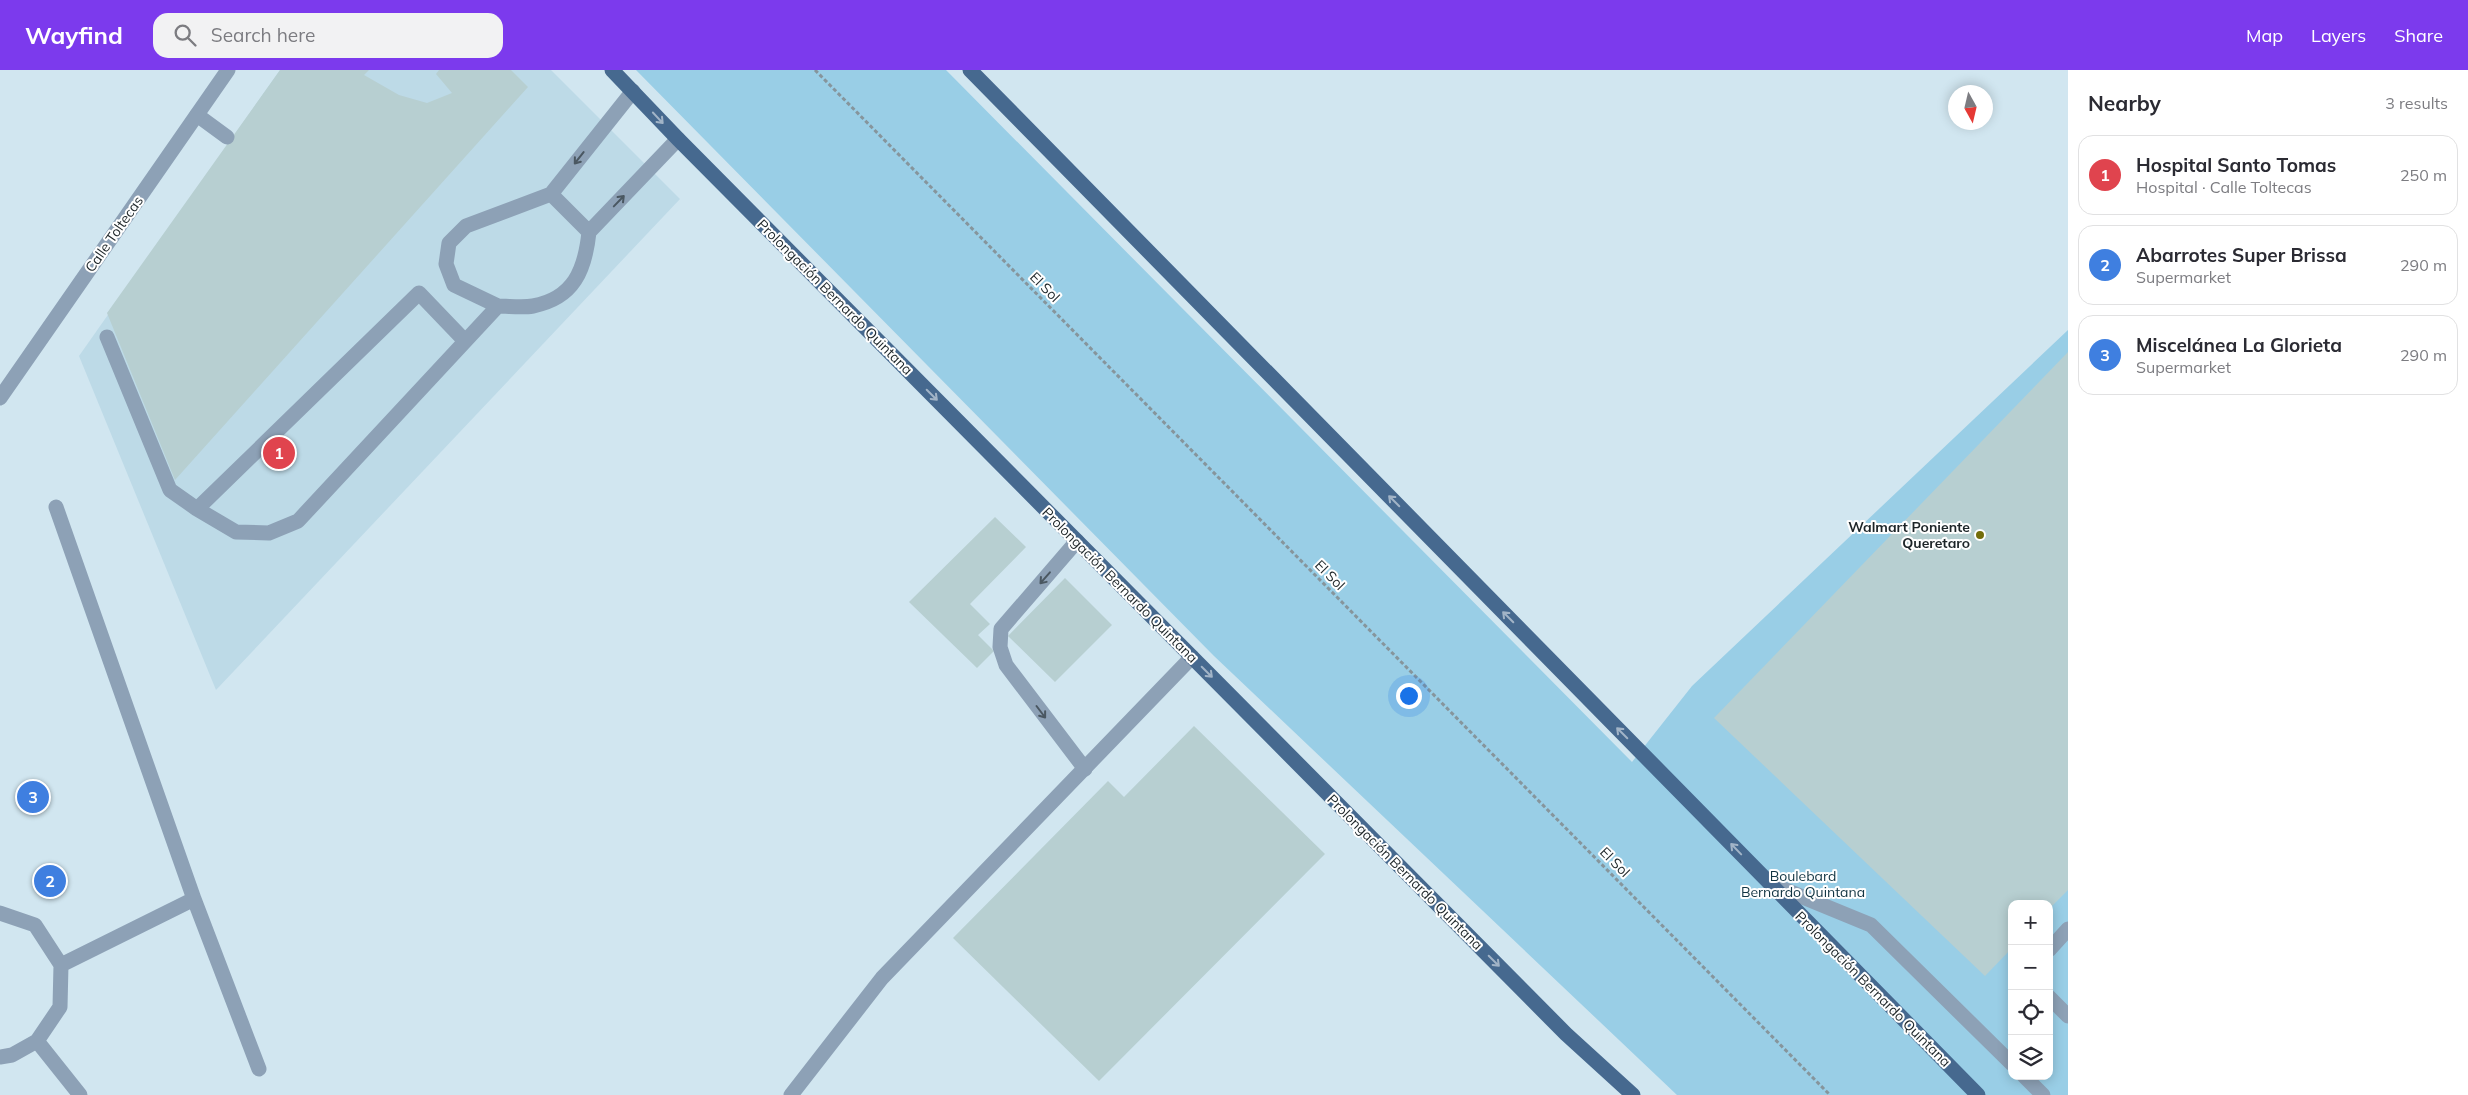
<!DOCTYPE html>
<html lang="en">
<head>
<meta charset="utf-8">
<style>
  :root { --surface:#fff; --page:#f2f2f3; --text:#2b2b33; --muted:#7c7c81; --line:#e1e1e2; --accent:#7c3aed }
  body { margin:0; font-family:Mulish,sans-serif; background:var(--page); color:var(--text) }
  .controls { position:absolute; right:15px; bottom:15px; display:grid; overflow:hidden; border-radius:10px; box-shadow:0 2px 12px #0003 }
  .controls button { width:45px; height:45px; display:grid; place-items:center; padding:0; border:0; border-bottom:1px solid var(--line); background:var(--surface); color:var(--text); font:25px sans-serif }
  .compass { position:absolute; left:1948px; top:15px; width:45px; height:45px; border-radius:50%; background:var(--surface); box-shadow:0 2px 12px #0003; rotate:172deg }
  .you { position:absolute; left:1408px; top:625px; width:18px; height:18px; margin:-12px; border:4px solid #fff; border-radius:50%; background:#1a73e8; box-shadow:0 0 0 8px #1a73e833 }
  .badge { display:grid; place-items:center; width:32px; height:32px; border-radius:50%; background:var(--accent); color:#fff; font-size:16px; font-weight:700 }
  .pin { position:absolute; translate:-50% -50%; border:2px solid #fff; box-shadow:0 1px 5px #0006 }
  .list { margin:0; padding:0; list-style:none }
  h2 { display:flex; justify-content:space-between; align-items:center; height:65px; margin:0; padding:0 20px; font-size:21px }
  h2 small { font-size:16px; font-weight:400; color:var(--muted) }
  .list li { display:grid; grid-template-columns:32px 1fr auto; gap:15px; align-items:center; box-sizing:border-box; height:80px; margin:0 10px 10px; padding:0 10px; border:1px solid var(--line); border-radius:15px }
  .list b { display:block; font-size:19px; white-space:nowrap }
  .list p { margin:0; font-size:16px; white-space:nowrap; color:var(--muted) }
  .list em { font-size:16px; font-style:normal; color:var(--muted) }
  .icon { flex:none; width:28px; height:28px; fill:none; stroke:currentColor; stroke-width:2; stroke-linecap:round; stroke-linejoin:round }
  .map { position:relative; flex:none; width:2068px; height:1025px; overflow:hidden }
  header { display:flex; align-items:center; gap:30px; box-sizing:border-box; height:70px; padding:0 25px; background:var(--accent); color:#fff }
  header strong { font-size:24px }
  nav { display:flex; gap:28px; margin-inline-start:auto; font-size:18px }
  .search { width:350px; height:45px; background:var(--page); display:flex; align-items:center; gap:12px; box-sizing:border-box; padding:0 18px; border-radius:15px; color:var(--muted); font-size:19px }
  main { display:flex }
  aside { flex:1; background:var(--surface) }
  .map>svg:first-child { display:block }
  .built { fill:#bddae7 }
  .green { fill:#99cee6; fill-rule:evenodd }
  .building { fill:#b7cfd1 }
  .lines { fill:none; stroke-linecap:round; stroke-linejoin:round }
  .path { stroke:#86959c; stroke-width:3; stroke-dasharray:4 2.5; stroke-linecap:butt }
  .lane { stroke:#8da1b6; stroke-width:15 }
  .street { stroke:#8da1b6; stroke-width:15 }
  .primary { stroke:#46698f; stroke-width:15 }
  .oneway { stroke:#a2b4c7 }
  .oneway2 { stroke:#4a5761 }
  .poi-dot { fill:#736d0a; stroke:#fff; stroke-width:2 }
  .labels { text-anchor:middle; stroke-width:4; stroke-linejoin:round; paint-order:stroke }
  .street-label { font-size:14px; fill:#1d2528; stroke:#fff }
  .poi-label { font-size:14px; font-weight:bold; fill:#1d2528; stroke:#fff; text-anchor:end }
  .park-label { font-size:14px; fill:#113442; stroke:#fff }
</style>
</head>
<body>
<header>
<strong>Wayfind</strong>
<div class="search"><svg class="icon" aria-label="search" viewBox="0 0 24 24"><circle cx="10" cy="10" r="6"/><path d="M15 15l6 6"/></svg>Search here</div>
<nav><a>Map</a><a>Layers</a><a>Share</a></nav>
</header>
<main>
<div class="map">
<svg width="2068" height="1025" viewBox="0 0 2068 1025">
  <rect width="100%" height="100%" fill="#d1e6f0"/>
  <path class="built" d="M280,0H551L680,129L216,620L79,286Z"/>
  <path class="green" d="M636,0H946L1632,692L1692,616L2068,260V1025H1677L1214,586ZM2012,834H2049V1006H2012Z"/>
  <path class="building" d="M280,0H369L364,5L399,25L427,33L452,23L436,4L439,0H511L528,17L175,410L107,243Z
    M2068,282V820L2049,839V834H2012V878L1985,906L1714,648Z
    M995,447L1026,477L970,534L990,554L978,565L994,581L977,598L909,532Z
    M1065,508L1112,555L1055,612L1008,566Z
    M1194,656L1325,784L1099,1011L953,868L1108,711L1124,727Z"/>
  <g class="lines">
    <path class="path" d="M815,0L1830,1025"/>
    <path class="lane" d="M197,45L227,67
      M551,124L589,162
      M498,236C509,236 522,238 533,236C574,228 585,200 589,162L678,69
      M107,267L170,420L197,439L419,223L465,271
      M197,439L236,462L269,463L298,451L498,236L454,215L446,194L449,173L466,156L551,124L633,21
      M1077,471L1001,559L1000,577L1006,595L1085,699
      M1771,814L1871,855L2012,994
      M2049,880L2068,859
      M2049,927L2068,946
      M2024,1006L2043,1025"/>
    <path class="street" d="M0,328L228,0
      M56,437L194,829L259,999
      M0,843L35,855L61,895L60,937L37,971L12,985L0,987
      M61,895L194,829
      M37,971L80,1025
      M791,1025L882,908L1192,587"/>
    <path class="primary" d="M612,0L678,69L1566,964L1633,1025
      M970,0L1978,1025"/>
  </g>
  <defs><path id="oneway-shaft" d="M-6 0H5M1.5-3L5.5 0L1.5 3" fill="none" stroke-width="1.6" stroke-linecap="round" stroke-linejoin="round" transform="scale(1.25)"/></defs>
  <g class="oneway">
    <use href="#oneway-shaft" transform="translate(658 48) rotate(47)"/>
    <use href="#oneway-shaft" transform="translate(932 325) rotate(45)"/>
    <use href="#oneway-shaft" transform="translate(1394 431) rotate(-135)"/>
    <use href="#oneway-shaft" transform="translate(1508 547) rotate(-135)"/>
    <use href="#oneway-shaft" transform="translate(1207 602) rotate(45)"/>
    <use href="#oneway-shaft" transform="translate(1622 663) rotate(-135)"/>
    <use href="#oneway-shaft" transform="translate(1736 779) rotate(-134)"/>
    <use href="#oneway-shaft" transform="translate(1494 891) rotate(45)"/>
  </g>
  <g class="oneway2">
    <use href="#oneway-shaft" transform="translate(579 88) rotate(128)"/>
    <use href="#oneway-shaft" transform="translate(619 131) rotate(-46)"/>
    <use href="#oneway-shaft" transform="translate(1045 508) rotate(131)"/>
    <use href="#oneway-shaft" transform="translate(1041 642) rotate(53)"/>
  </g>
  <circle class="poi-dot" cx="1980" cy="465" r="5"/>
  <g class="labels">
    <g class="street-label">
      <text transform="translate(114 164) rotate(-55)" y="5">Calle Toltecas</text>
      <text transform="translate(1045 217) rotate(45)" y="5">El Sol</text>
      <text transform="translate(835 227) rotate(45)" y="5">Prolongación Bernardo Quintana</text>
      <text transform="translate(1330 505) rotate(45)" y="5">El Sol</text>
      <text transform="translate(1120 515) rotate(45)" y="5">Prolongación Bernardo Quintana</text>
      <text transform="translate(1615 792) rotate(45)" y="5">El Sol</text>
      <text transform="translate(1405 802) rotate(45)" y="5">Prolongación Bernardo Quintana</text>
      <text transform="translate(1873 919) rotate(45)" y="5">Prolongación Bernardo Quintana</text>
    </g>
    <g class="poi-label">
      <text x="1970" y="462">Walmart Poniente<tspan x="1970" dy="16">Queretaro</tspan></text>
    </g>
    <g class="park-label">
      <text x="1803" y="811">Boulebard<tspan x="1803" dy="16">Bernardo Quintana</tspan></text>
    </g>
  </g>
</svg>
<div class="controls">
<button>+</button>
<button>−</button>
<button><svg class="icon" aria-label="locate" viewBox="0 0 24 24"><circle cx="12" cy="12" r="6"/><path d="M12 2v4M12 18v4M2 12h4M18 12h4"/></svg></button>
<button><svg class="icon" aria-label="layers" viewBox="0 0 24 24"><path d="M12 4l9 5-9 5-9-5zM3 14l9 5 9-5"/></svg></button>
</div>
<svg class="compass" viewBox="-18 -18 36 36"><path d="M0-13l5 13h-10z" fill="#e53935"/><path d="M0 13l5-13h-10z" fill="#7c7c81"/></svg>
<div class="you"></div>
<div class="pin badge" style="left:279px;top:383px;background:#e0444e">1</div>
<div class="pin badge" style="left:50px;top:811px;background:#3f7fe0">2</div>
<div class="pin badge" style="left:33px;top:727px;background:#3f7fe0">3</div>
</div>
<aside>
<h2>Nearby<small>3 results</small></h2>
<ul class="list">
<li><span class="badge" style="background:#e0444e">1</span><div><b>Hospital Santo Tomas</b><p>Hospital · Calle Toltecas</p></div><em>250 m</em></li>
<li><span class="badge" style="background:#3f7fe0">2</span><div><b>Abarrotes Super Brissa</b><p>Supermarket</p></div><em>290 m</em></li>
<li><span class="badge" style="background:#3f7fe0">3</span><div><b>Miscelánea La Glorieta</b><p>Supermarket</p></div><em>290 m</em></li>
</ul>
</aside>
</main>
</body>
</html>
